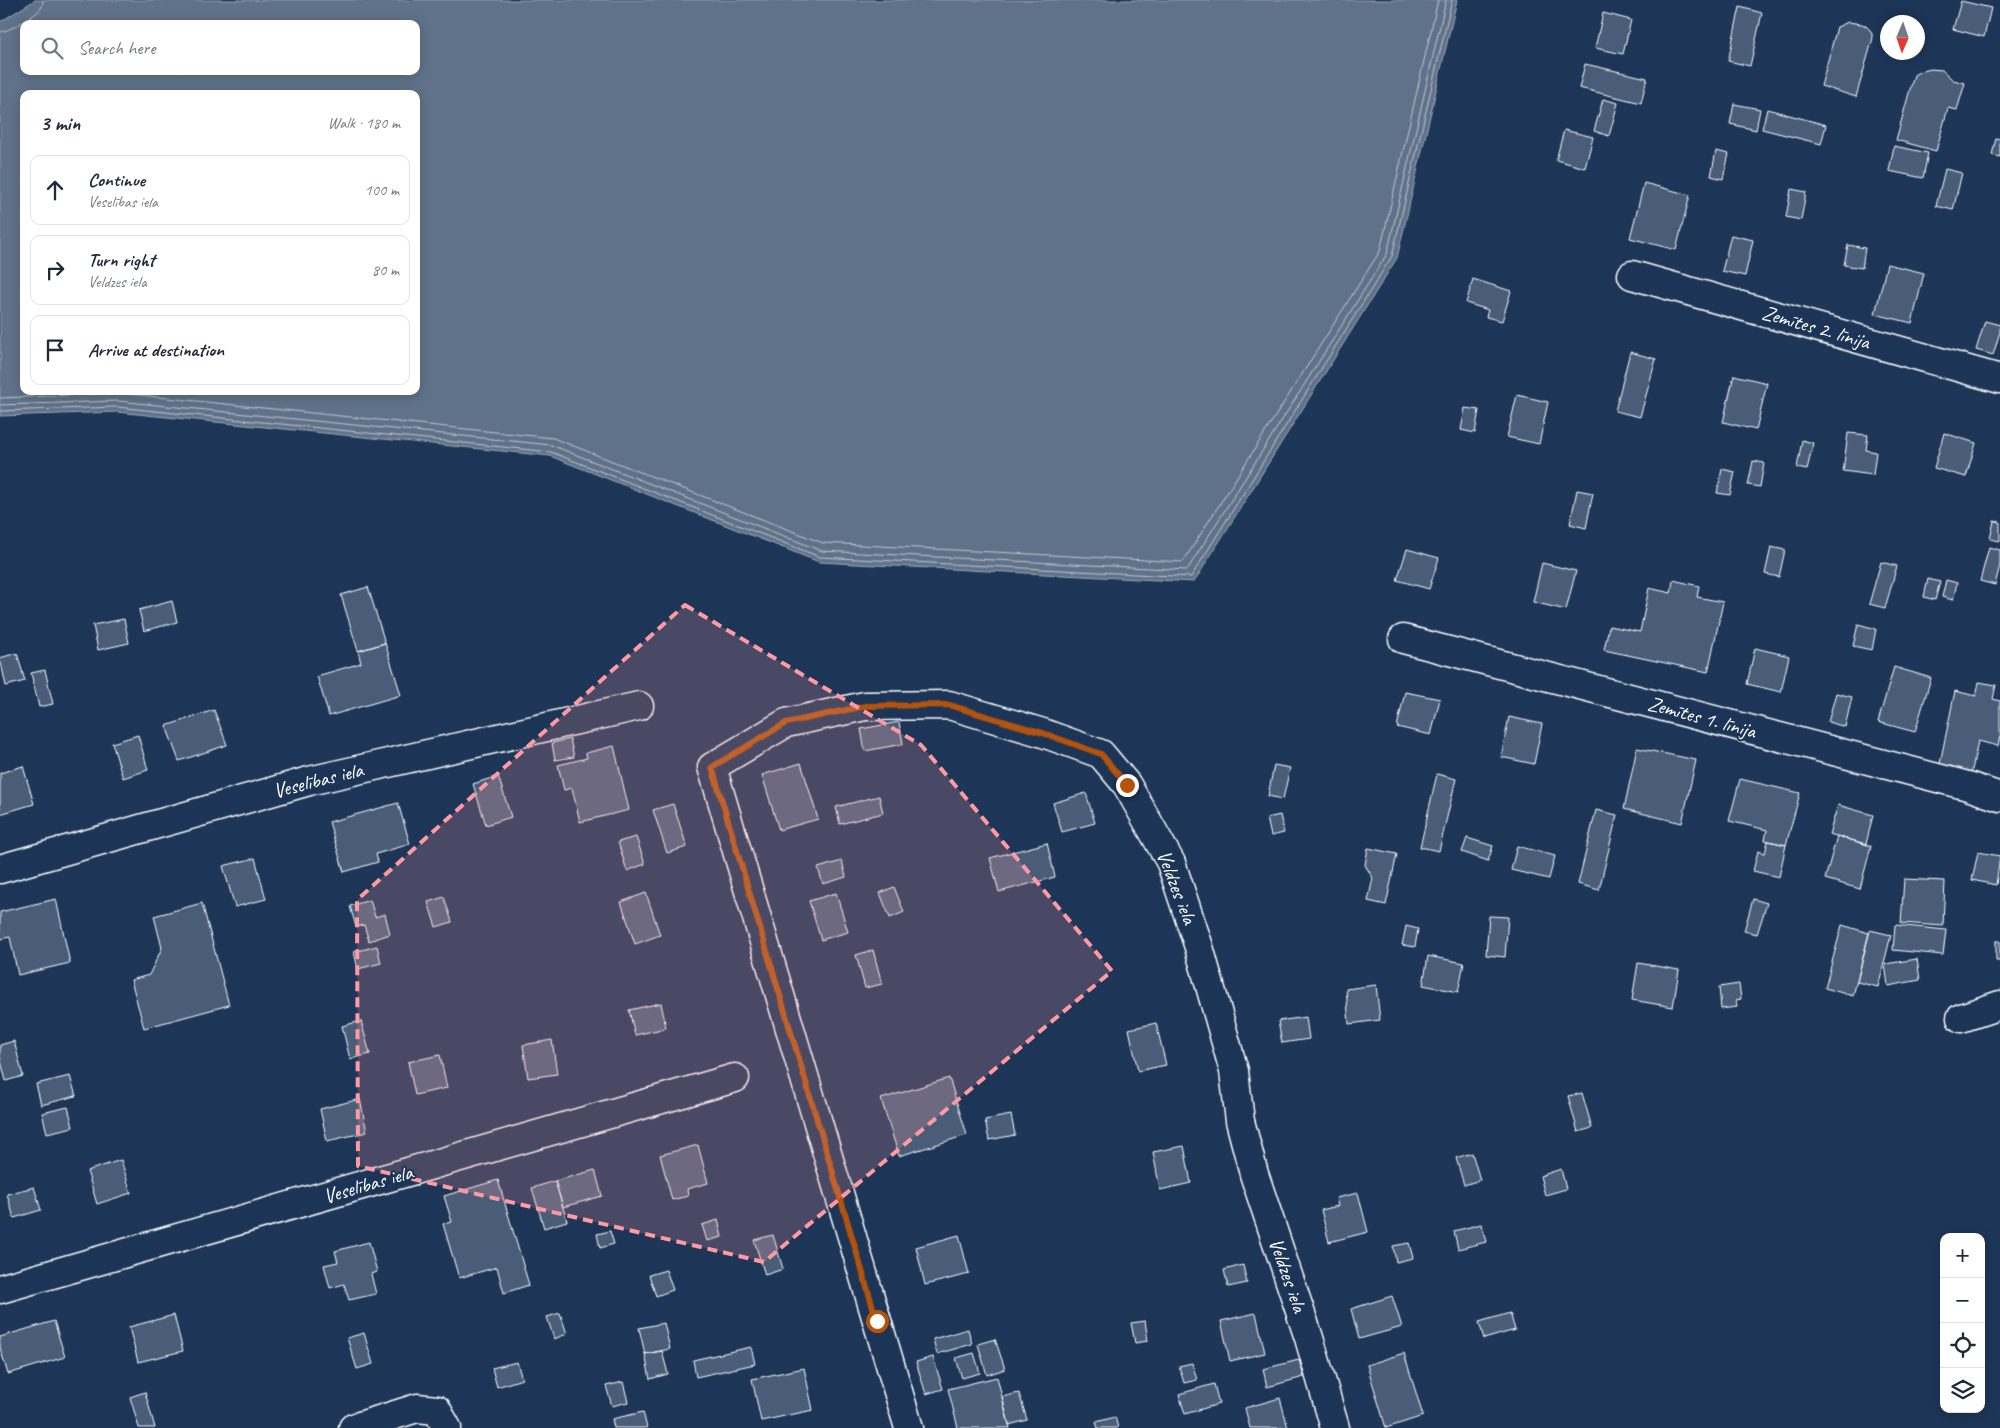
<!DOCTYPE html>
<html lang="en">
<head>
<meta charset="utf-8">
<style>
  :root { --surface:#fff; --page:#f2f2f3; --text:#1f2937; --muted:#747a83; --line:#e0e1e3 }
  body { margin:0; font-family:Caveat,sans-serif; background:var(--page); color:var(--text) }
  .controls { position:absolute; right:15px; bottom:15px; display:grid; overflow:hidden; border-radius:10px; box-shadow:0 2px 12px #0003 }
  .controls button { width:45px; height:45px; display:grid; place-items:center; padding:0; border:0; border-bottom:1px solid var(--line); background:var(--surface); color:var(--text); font:25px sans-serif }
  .compass { position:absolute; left:1880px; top:15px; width:45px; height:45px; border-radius:50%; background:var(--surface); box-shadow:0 2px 12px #0003; rotate:182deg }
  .stop { position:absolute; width:15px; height:15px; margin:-11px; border:4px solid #b45309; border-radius:50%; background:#fff }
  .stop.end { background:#b45309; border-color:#fff; box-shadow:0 1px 5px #0008 }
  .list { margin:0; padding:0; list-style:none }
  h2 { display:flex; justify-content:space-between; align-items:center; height:65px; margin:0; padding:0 20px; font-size:21px }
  h2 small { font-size:16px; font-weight:400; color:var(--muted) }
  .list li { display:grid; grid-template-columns:32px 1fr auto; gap:15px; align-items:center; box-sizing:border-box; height:70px; margin:0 10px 10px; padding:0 10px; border:1px solid var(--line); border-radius:10px }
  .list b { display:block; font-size:19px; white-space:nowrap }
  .list p { margin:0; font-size:16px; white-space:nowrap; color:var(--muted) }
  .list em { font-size:16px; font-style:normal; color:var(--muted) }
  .icon { flex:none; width:28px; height:28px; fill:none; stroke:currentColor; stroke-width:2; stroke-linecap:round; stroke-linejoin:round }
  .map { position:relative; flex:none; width:2000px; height:1428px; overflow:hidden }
  .search { position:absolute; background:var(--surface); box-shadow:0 2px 12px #0003; left:20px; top:20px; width:400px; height:55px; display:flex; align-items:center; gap:12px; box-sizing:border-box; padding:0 18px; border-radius:10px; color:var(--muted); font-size:19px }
  .panel { position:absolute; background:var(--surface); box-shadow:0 2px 12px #0003; left:20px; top:90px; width:400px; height:305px; border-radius:10px }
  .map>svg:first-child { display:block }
  .water { fill:#617289; stroke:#a0aab8; fill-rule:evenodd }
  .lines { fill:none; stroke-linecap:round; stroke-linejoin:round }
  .shore { stroke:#c0c7d0; stroke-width:1 }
  .building { fill:#4a5d79; stroke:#fff }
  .minor-casing { stroke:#fff; stroke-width:31 }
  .minor { stroke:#1d3557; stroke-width:28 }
  .route { stroke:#b45309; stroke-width:6 }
  .marked { fill:#ff9aa2; fill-opacity:0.2; stroke:#ff9aa2; stroke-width:4; stroke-dasharray:10 6; stroke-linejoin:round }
  .labels { text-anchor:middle; stroke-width:4; stroke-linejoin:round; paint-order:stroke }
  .street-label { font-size:21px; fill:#fff; stroke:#1d3557 }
</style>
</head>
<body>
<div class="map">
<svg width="2000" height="1428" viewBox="0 0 2000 1428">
  <rect width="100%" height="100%" fill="#1d3557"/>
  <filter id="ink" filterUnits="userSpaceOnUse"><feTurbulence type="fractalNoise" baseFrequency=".02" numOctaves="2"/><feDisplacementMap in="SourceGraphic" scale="10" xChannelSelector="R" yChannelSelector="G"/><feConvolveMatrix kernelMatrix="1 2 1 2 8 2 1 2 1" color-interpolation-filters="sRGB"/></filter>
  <g filter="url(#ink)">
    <path class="water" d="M35,0H1457L1397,258L1194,582L819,562L550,456L117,412L0,416V22ZM24,24H416V71H24ZM24,94H416V391H24Z"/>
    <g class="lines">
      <path class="shore" d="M0,32C8,32 37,15 41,8C43,5 43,3 43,0
        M0,398L119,393L553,438L823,543L1183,562L1380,251L1438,0
        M0,405L118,401L551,445L822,551L1187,570L1387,254L1446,0
        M0,411L117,407L551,452L820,557L1191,577L1392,256L1452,0"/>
    </g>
    <path class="building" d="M1961,1L1991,8L1984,37L1953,29Z
      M1740,7L1762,13L1750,66L1728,61Z
      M1603,13L1631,20L1623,54L1595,48Z
      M1848,22L1862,24L1866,26L1871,31L1873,38L1856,97L1821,86L1837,27Z
      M1585,64L1647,78L1641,103L1579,88Z
      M1931,69L1942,70L1953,80L1965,83L1957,110L1948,108L1936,151L1896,140L1914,75L1919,72Z
      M1603,99L1618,103L1609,136L1594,131Z
      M1734,104L1760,109L1756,130L1730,124Z
      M1767,109L1826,125L1821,144L1762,129Z
      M1564,130L1593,137L1585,168L1556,160Z
      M1996,138L2000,139V157L1992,155Z
      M1894,146L1928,153L1923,178L1889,171Z
      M1716,151L1729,154L1723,179L1711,176Z
      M1945,169L1962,173L1953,210L1936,206Z
      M1644,183L1690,195L1676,250L1630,238Z
      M1791,189L1806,192L1801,220L1786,217Z
      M1731,235L1753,240L1745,276L1722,271Z
      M1848,245L1865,248L1862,268L1844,265Z
      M1887,264L1924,273L1912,323L1875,314Z
      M1473,279L1511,291L1502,321L1486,317L1488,310L1466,303Z
      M1985,321L2000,325V332L1993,355L1976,350Z
      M1630,352L1656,359L1640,417L1615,411Z
      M1734,375L1767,383L1756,430L1723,422Z
      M1517,395L1548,402L1539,444L1507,437Z
      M1465,408L1479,410L1475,433L1461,430Z
      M1848,433L1868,435L1866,450L1876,452L1873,475L1843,471Z
      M1944,433L1976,443L1966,477L1934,468Z
      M1802,440L1813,443L1807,470L1797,468Z
      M1753,461L1764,463L1760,487L1748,485Z
      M1722,469L1735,472L1730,495L1717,493Z
      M1577,490L1593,493L1586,528L1570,524Z
      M1994,521L2000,522V541L1990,539Z
      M1771,547L1785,550L1779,577L1765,574Z
      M1989,547L2000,550V565L1995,585L1980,581Z
      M1407,549L1439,558L1429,589L1397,580Z
      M1881,562L1897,566L1885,608L1869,604Z
      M1542,563L1576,571L1566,610L1533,602Z
      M1928,579L1940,582L1935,600L1924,597Z
      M1673,580L1699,586L1697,597L1723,602L1708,672L1604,650L1609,626L1640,632L1649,588L1671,593Z
      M1946,580L1957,583L1953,600L1942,597Z
      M368,587L385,643L358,651L341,595Z
      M172,601L177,622L144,631L139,610Z
      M124,619L129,643L98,650L93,625Z
      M1858,624L1876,629L1872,650L1853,646Z
      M385,643L401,695L329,716L317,676L361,663L358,651Z
      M1755,648L1789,656L1781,692L1747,684Z
      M17,653L25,681L6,686L0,658Z
      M1894,667L1931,678L1915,732L1878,722Z
      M45,670L53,704L39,707L31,673Z
      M1979,682L1996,685L1993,699L2000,701V736L1998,746L1978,741L1971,775L1939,768L1955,691L1976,696Z
      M1405,692L1440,699L1431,735L1397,727Z
      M1836,693L1852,697L1845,727L1828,722Z
      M214,710L227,745L179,761L166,726Z
      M1509,717L1542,724L1534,764L1501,757Z
      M899,722L903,744L865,751L861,729Z
      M138,735L148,770L123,778L112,743Z
      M570,739L574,757L555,760L552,743Z
      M614,746L629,810L580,822L572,788L564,790L558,765L587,758L586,753Z
      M1637,748L1696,760L1682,823L1624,809Z
      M801,763L818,819L779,830L762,775Z
      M1274,765L1290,768L1283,799L1268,796Z
      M23,766L34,804L0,814V773Z
      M1437,774L1456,779L1439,851L1420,847Z
      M498,776L511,817L486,825L473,784Z
      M1740,779L1800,793L1786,845L1765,840L1767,830L1729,821Z
      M1086,793L1095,823L1062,832L1053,803Z
      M879,796L883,813L840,824L836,807Z
      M398,803L410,844L376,854L378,862L344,872L329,822Z
      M673,804L687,847L667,853L653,810Z
      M1838,805L1873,815L1866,844L1829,834Z
      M1596,810L1617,815L1599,890L1578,884Z
      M1280,815L1284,833L1271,836L1267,818Z
      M1837,836L1871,846L1860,889L1825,879Z
      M636,837L645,864L627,871L618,842Z
      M1467,838L1493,846L1488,861L1462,852Z
      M1768,841L1786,845L1779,877L1753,871L1758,851L1765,853Z
      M1047,843L1055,877L999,892L990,858Z
      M1517,846L1555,856L1549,879L1511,870Z
      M1368,848L1397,854L1386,905L1368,901L1373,878L1365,865Z
      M1978,852L2000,856L1996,885L1972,880Z
      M255,858L266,899L235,907L223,866Z
      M842,861L846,877L823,884L818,868Z
      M1904,879L1945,881L1943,926L1901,923Z
      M894,887L904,912L890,918L880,893Z
      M646,893L660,935L635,944L621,902Z
      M836,893L848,932L821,940L809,901Z
      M444,897L452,922L436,927L428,902Z
      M56,899L70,963L18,975L10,937L0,939V912Z
      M1753,899L1767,903L1757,934L1744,931Z
      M370,900L375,917L385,914L390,934L369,941L364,925L356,927L350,906Z
      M202,903L229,1005L144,1028L131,980L149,975L162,948L154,916Z
      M1489,916L1508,917L1505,957L1486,955Z
      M1842,925L1869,933L1853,996L1825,988Z
      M1895,925L1946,930L1943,955L1893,950Z
      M1406,926L1418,929L1415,947L1402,945Z
      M1870,930L1891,935L1878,987L1857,982Z
      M1996,941H2000V961H1996Z
      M377,946L381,963L358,969L354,952Z
      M873,950L882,984L865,988L856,955Z
      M1428,956L1464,963L1458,992L1423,985Z
      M1917,959L1920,980L1888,986L1885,964Z
      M1638,963L1679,970L1673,1007L1632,1000Z
      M1739,984L1741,999L1736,1000L1737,1007L1721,1009L1719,987Z
      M1376,985L1380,1020L1349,1024L1346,989Z
      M661,1003L666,1028L635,1035L629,1010Z
      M1306,1017L1309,1039L1282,1043L1278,1021Z
      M361,1021L370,1054L350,1059L342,1026Z
      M1156,1023L1166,1065L1138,1071L1129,1029Z
      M552,1040L557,1074L528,1078L523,1045Z
      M14,1041L23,1076L6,1081L0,1057V1045Z
      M440,1055L447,1088L415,1095L408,1062Z
      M70,1076L76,1096L41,1105L36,1084Z
      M949,1078L967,1135L899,1156L881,1099Z
      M1582,1093L1592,1128L1578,1132L1568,1096Z
      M360,1099L367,1132L327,1141L320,1109Z
      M68,1107L73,1127L47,1133L42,1113Z
      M1011,1115L1015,1135L989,1140L985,1120Z
      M698,1145L708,1183L687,1189L688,1196L672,1200L660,1155Z
      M1184,1146L1191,1183L1160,1190L1153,1152Z
      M1472,1153L1480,1180L1464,1185L1456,1158Z
      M121,1160L131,1193L97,1204L87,1171Z
      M1561,1169L1566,1189L1545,1195L1540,1176Z
      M595,1170L602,1196L563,1207L555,1181Z
      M498,1180L529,1285L504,1293L497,1267L459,1278L443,1224L452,1222L444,1196Z
      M555,1181L567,1221L544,1228L532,1188Z
      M34,1187L41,1210L14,1218L7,1194Z
      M1358,1193L1368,1232L1329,1242L1321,1210L1338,1206L1336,1198Z
      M718,1220L722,1237L707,1241L702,1225Z
      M1481,1224L1486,1242L1458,1249L1454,1231Z
      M610,1231L614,1244L600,1248L597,1234Z
      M773,1235L783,1269L765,1275L754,1240Z
      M959,1235L969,1274L925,1285L916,1247Z
      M369,1242L377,1272L371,1274L376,1294L349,1300L344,1284L330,1288L324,1265L338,1262L335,1251Z
      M1409,1243L1413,1258L1396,1262L1393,1246Z
      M1243,1265L1247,1283L1228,1287L1224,1270Z
      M666,1270L673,1290L656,1296L649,1275Z
      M1392,1296L1402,1327L1359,1339L1351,1309Z
      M560,1313L567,1334L554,1339L547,1317Z
      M1256,1313L1265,1353L1230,1361L1221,1321Z
      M1510,1313L1515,1330L1484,1339L1479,1322Z
      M174,1315L183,1351L138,1362L129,1327Z
      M54,1321L65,1357L8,1374L0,1348V1337Z
      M1145,1321L1148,1341L1135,1343L1131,1323Z
      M664,1323L670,1349L645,1354L639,1328Z
      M968,1329L972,1344L937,1354L933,1339Z
      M364,1333L373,1364L357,1369L347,1338Z
      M995,1339L1005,1369L987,1375L978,1344Z
      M751,1347L755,1364L696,1377L693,1360Z
      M662,1351L668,1374L650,1379L645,1354Z
      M974,1353L980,1373L962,1378L956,1358Z
      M1404,1353L1423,1416L1386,1428L1367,1365Z
      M933,1357L943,1389L926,1394L916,1362Z
      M1299,1360L1304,1377L1267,1387L1263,1369Z
      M517,1362L522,1379L497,1387L492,1368Z
      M1192,1363L1197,1380L1184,1383L1179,1366Z
      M804,1368L813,1410L761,1421L752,1379Z
      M997,1377L1010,1428H958L948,1389Z
      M623,1382L628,1402L612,1406L606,1386Z
      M1214,1384L1219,1404L1185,1414L1179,1394Z
      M145,1392L155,1428H139L130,1397Z
      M1019,1393L1027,1420L1009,1425L1002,1397Z
      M1280,1398L1288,1428H1250L1245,1408Z
      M643,1412L647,1428H614L612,1419Z
      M1115,1417L1118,1428H1098L1096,1422Z"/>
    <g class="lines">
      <defs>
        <path id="minor" d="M1632,275L2000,379
          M1403,639L1968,786L2000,797
          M0,869L309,781L639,706
          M1961,1018L2000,1005
          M0,1289L735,1078
          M353,1428L417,1408L437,1410L447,1428
          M909,1428L712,767L786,723L865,706L949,705L1043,733L1101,754L1127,785L1171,863L1199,947L1234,1071L1240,1121L1254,1174L1309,1338L1335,1428"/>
      </defs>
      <use href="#minor" class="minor-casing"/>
      <use href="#minor" class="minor"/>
    </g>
  </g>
  <g class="lines" filter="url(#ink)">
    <path class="route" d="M877,1321L712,767L786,723L865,706L949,705L1043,733L1101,754L1127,785"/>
  </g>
  <path class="marked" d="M685,605L921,745L1112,971L764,1262L358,1166L357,900Z"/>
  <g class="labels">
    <g class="street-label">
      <text transform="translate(1816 327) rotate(16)" y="7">Zemītes 2. līnija</text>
      <text transform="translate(1702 717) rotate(15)" y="7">Zemītes 1. līnija</text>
      <text transform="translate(318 780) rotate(-14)" y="7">Veselības iela</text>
      <text transform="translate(1177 887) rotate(69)" y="7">Veldzes iela</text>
      <text transform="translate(368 1184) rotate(-16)" y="7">Veselības iela</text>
      <text transform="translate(1288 1275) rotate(71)" y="7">Veldzes iela</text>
    </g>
  </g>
</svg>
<div class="controls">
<button>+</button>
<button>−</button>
<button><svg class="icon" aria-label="locate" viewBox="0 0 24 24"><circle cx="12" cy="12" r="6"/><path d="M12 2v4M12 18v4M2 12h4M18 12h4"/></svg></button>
<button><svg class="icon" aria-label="layers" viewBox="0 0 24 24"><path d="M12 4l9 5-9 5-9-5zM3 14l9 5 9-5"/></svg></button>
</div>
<svg class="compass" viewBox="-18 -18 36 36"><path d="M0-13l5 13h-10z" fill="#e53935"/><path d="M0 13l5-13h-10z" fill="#747a83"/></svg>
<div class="stop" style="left:877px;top:1321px"></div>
<div class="stop end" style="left:1127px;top:785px"></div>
<div class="search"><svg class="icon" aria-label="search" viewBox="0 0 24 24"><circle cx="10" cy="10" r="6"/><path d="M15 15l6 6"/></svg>Search here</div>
<section class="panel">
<h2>3 min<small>Walk · 180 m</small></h2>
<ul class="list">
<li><svg class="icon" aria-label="ahead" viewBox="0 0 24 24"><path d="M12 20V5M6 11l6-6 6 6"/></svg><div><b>Continue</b><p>Veselības iela</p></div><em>100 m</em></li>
<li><svg class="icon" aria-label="right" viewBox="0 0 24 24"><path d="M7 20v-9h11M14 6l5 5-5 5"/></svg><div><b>Turn right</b><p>Veldzes iela</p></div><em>80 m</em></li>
<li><svg class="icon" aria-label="arrive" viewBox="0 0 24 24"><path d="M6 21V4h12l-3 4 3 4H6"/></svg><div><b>Arrive at destination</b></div></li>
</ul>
</section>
</div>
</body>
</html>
